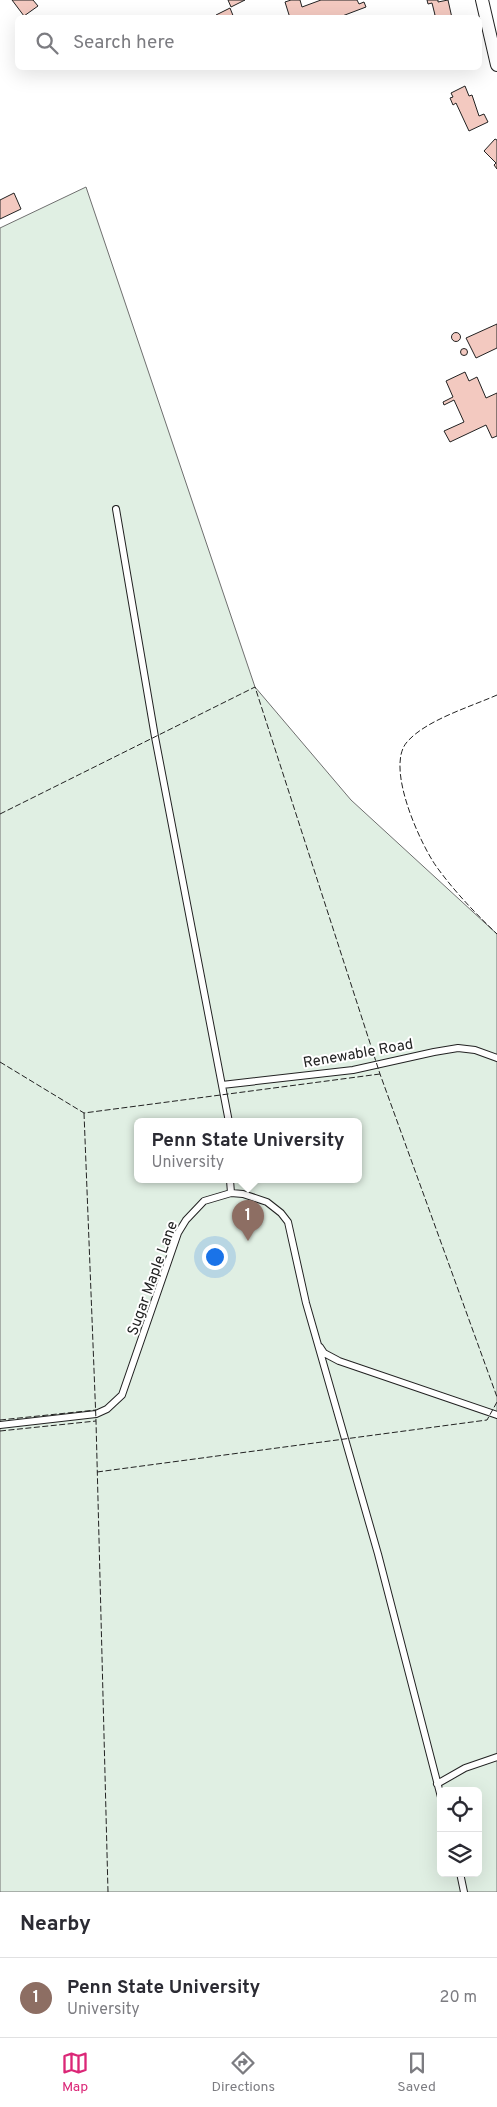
<!DOCTYPE html>
<html lang="en">
<head>
<meta charset="utf-8">
<style>
  :root { --surface:#fff; --page:#f7f7f7; --text:#2b2b33; --muted:#7c7c81; --line:#e1e1e2; --accent:#db2777 }
  body { margin:0; font-family:Overpass,sans-serif; background:var(--page); color:var(--text) }
  .controls { position:absolute; right:15px; bottom:15px; display:grid; overflow:hidden; border-radius:8px; box-shadow:0 5px 20px #0002 }
  .controls button { width:45px; height:45px; display:grid; place-items:center; padding:0; border:0; border-bottom:1px solid var(--line); background:var(--surface); color:var(--text); font:25px sans-serif }
  .you { position:absolute; left:214px; top:1256px; width:18px; height:18px; margin:-12px; border:4px solid #fff; border-radius:50%; background:#1a73e8; box-shadow:0 0 0 8px #1a73e833 }
  .badge { display:grid; place-items:center; width:32px; height:32px; border-radius:50%; background:var(--accent); color:#fff; font-size:16px; font-weight:700 }
  .pin { position:absolute; translate:-50% -41px; filter:drop-shadow(0 1px 2px #0008) }
  .pin::after { content:''; position:absolute; top:26px; width:18px; height:15px; background:inherit; clip-path:polygon(0 0,100% 0,50% 100%) }
  .popup { position:absolute; left:134px; top:1118px; width:228px; height:65px; box-sizing:border-box; display:grid; place-content:center; border-radius:8px; background:var(--surface); filter:drop-shadow(0 1px 4px #0005); font-size:16px; white-space:nowrap; color:var(--muted) }
  .popup b { font-size:19px; color:var(--text) }
  .popup::after { content:''; position:absolute; left:50%; top:100%; margin-left:-10px; border:10px solid transparent; border-top-color:var(--surface) }
  .list { margin:0; padding:0; list-style:none }
  h2 { display:flex; justify-content:space-between; align-items:center; height:65px; margin:0; padding:0 20px; font-size:21px }
  h2 small { font-size:16px; font-weight:400; color:var(--muted) }
  .list li { display:grid; grid-template-columns:32px 1fr auto; gap:15px; align-items:center; box-sizing:border-box; height:80px; padding:0 20px; border-top:1px solid var(--line) }
  .list b { display:block; font-size:19px; white-space:nowrap }
  .list p { margin:0; font-size:16px; white-space:nowrap; color:var(--muted) }
  .list em { font-size:16px; font-style:normal; color:var(--muted) }
  .icon { flex:none; width:28px; height:28px; fill:none; stroke:currentColor; stroke-width:2; stroke-linecap:round; stroke-linejoin:round }
  .map { position:relative; flex:none; width:497px; height:1892px; overflow:hidden }
  .search { position:absolute; background:var(--surface); box-shadow:0 5px 20px #0002; left:15px; right:15px; top:15px; height:55px; display:flex; align-items:center; gap:12px; box-sizing:border-box; padding:0 18px; border-radius:8px; color:var(--muted); font-size:19px }
  .sheet { height:145px; background:var(--surface) }
  nav { display:flex; justify-content:space-around; align-items:center; box-sizing:border-box; height:70px; border-top:1px solid var(--line); background:var(--surface); font-size:14px; color:var(--muted) }
  nav a { display:grid; justify-items:center; gap:2px }
  nav .on { color:var(--accent) }
  .map>svg:first-child { display:block }
  .green { fill:#e0efe3; stroke:#6f6f6f; fill-rule:evenodd }
  .building { fill:#f3c9c0; stroke:#222 }
  .lines { fill:none; stroke-linecap:round; stroke-linejoin:round }
  .lane-casing { stroke:#222; stroke-width:8 }
  .street-casing { stroke:#222; stroke-width:14 }
  .lane { stroke:#fff; stroke-width:6 }
  .street { stroke:#fff; stroke-width:12 }
  .fence { stroke:#222; stroke-width:1; stroke-dasharray:6 2.5; stroke-linecap:butt }
  .labels { text-anchor:middle; stroke-width:4; stroke-linejoin:round; paint-order:stroke }
  .street-label { font-size:15px; fill:#222; stroke:#fff }
</style>
</head>
<body>
<div class="map">
<svg width="497" height="1892" viewBox="0 0 497 1892">
  <rect width="100%" height="100%" fill="#fff"/>
  <path class="green" d="M86,187L255,687L351,800L497,934V1892H0V228ZM138,1122H358V1180H138ZM441,1791H478V1873H441Z"/>
  <path class="building" d="M12,0H33L38,6L24,16Z
    M228,0H245L231,7Z
    M291,0H300L302,7L321,0H357L359,4L364,2L366,7L337,18H290L285,2Z
    M427,0H438V2L448,0L452,18H428L435,15L432,3L428,4Z
    M230,8L234,18H218L216,15Z
    M465,86L469,96L472,95L479,116L484,114L488,122L469,131L456,103L453,105L450,98L453,97L451,93Z
    M495,139L497,140V169L494,165L496,163L484,151Z
    M14,193L21,209L0,219V200Z
    M497,324V348L476,358L466,338Z
    M451.5 337a4.5 4.5 0 1 1 9 0a4.5 4.5 0 1 1-9 0Z
    M460.5 352a3.5 3.5 0 1 1 7 0a3.5 3.5 0 1 1-7 0Z
    M465,372L469,381L477,377L486,398L497,393V436L492,438L486,425L450,442L444,431L464,422L454,400L444,405L443,402L453,397L446,381Z"/>
  <g class="lines">
    <defs>
      <path id="lane" d="M116,509L155,737L229,1122
        M222,1085L353,1070L434,1052L458,1048L475,1050L497,1058
        M230,1180L231,1193
        M320,1347L324,1353L339,1361L497,1415
        M0,1425L96,1414L107,1409L122,1395L178,1233L186,1220L204,1201L231,1193L243,1194L267,1202L281,1213L288,1222L306,1303L378,1554L441,1797
        M437,1784L465,1768L497,1757
        M460,1873L464,1892"/>
      <path id="street" d="M482,0L497,65"/>
    </defs>
    <use href="#lane" class="lane-casing"/>
    <use href="#street" class="street-casing"/>
    <use href="#lane" class="lane"/>
    <use href="#street" class="street"/>
    <path class="fence" d="M497,695C470,707 426,720 407,742C385,767 420,843 436,866C454,891 475,913 497,934
      M0,814L255,687L380,1074L497,1397
      M0,1062L84,1113L380,1074
      M84,1113L96,1421L108,1892
      M0,1420L96,1410
      M0,1431L96,1421
      M97,1472L487,1420L497,1402"/>
  </g>
  <g class="labels">
    <g class="street-label">
      <text transform="translate(358 1053) rotate(-10)" y="5">Renewable Road</text>
      <text transform="translate(152 1278) rotate(-70)" y="5">Sugar Maple Lane</text>
    </g>
  </g>
</svg>
<div class="controls">
<button><svg class="icon" aria-label="locate" viewBox="0 0 24 24"><circle cx="12" cy="12" r="6"/><path d="M12 2v4M12 18v4M2 12h4M18 12h4"/></svg></button>
<button><svg class="icon" aria-label="layers" viewBox="0 0 24 24"><path d="M12 4l9 5-9 5-9-5zM3 14l9 5 9-5"/></svg></button>
</div>
<div class="you"></div>
<div class="pin badge" style="left:248px;top:1241px;background:#8d6e63">1</div>
<div class="popup"><b>Penn State University</b>University</div>
<div class="search"><svg class="icon" aria-label="search" viewBox="0 0 24 24"><circle cx="10" cy="10" r="6"/><path d="M15 15l6 6"/></svg>Search here</div>
</div>
<section class="sheet">
<h2>Nearby<small></small></h2>
<ul class="list">
<li><span class="badge" style="background:#8d6e63">1</span><div><b>Penn State University</b><p>University</p></div><em>20 m</em></li>
</ul>
</section>
<nav>
<a class="on"><svg class="icon" aria-label="map" viewBox="0 0 24 24"><path d="M3 6l6-2 6 2 6-2v14l-6 2-6-2-6 2zM9 4v14M15 6v14"/></svg>Map</a>
<a><svg class="icon" aria-label="directions" viewBox="0 0 24 24"><path d="M12 3l9 9-9 9-9-9zM9 14v-3h6M13 9l2 2-2 2"/></svg>Directions</a>
<a><svg class="icon" aria-label="saved" viewBox="0 0 24 24"><path d="M7 4h10v16l-5-4-5 4z"/></svg>Saved</a>
</nav>
</body>
</html>
